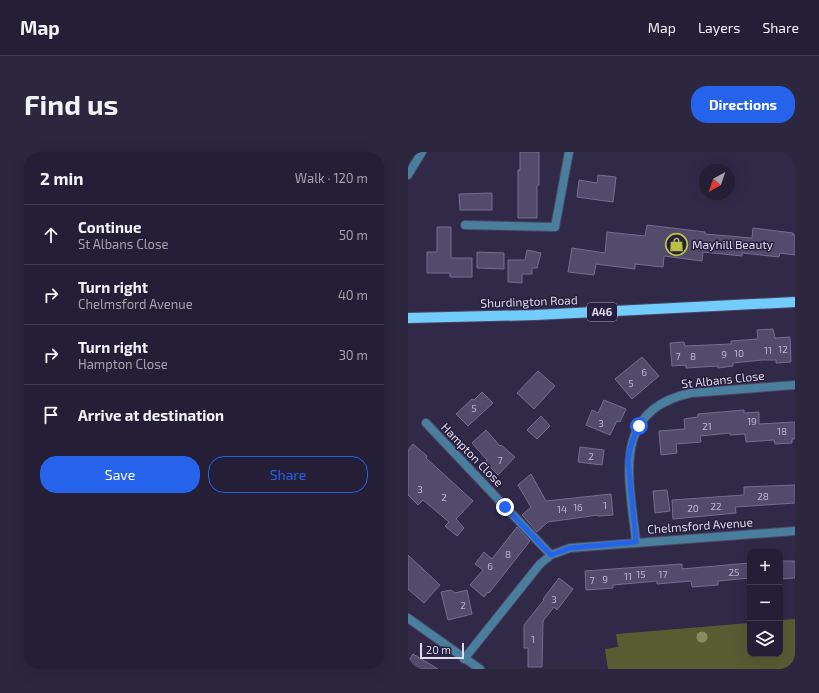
<!DOCTYPE html>
<html lang="en">
<head>
<meta charset="utf-8">
<style>
  :root { --surface:#241f36; --page:#2c273e; --text:#f1f3f6; --muted:#a3a2ad; --line:#413d51; --accent:#2563eb }
  body { margin:0; font-family:"Exo 2",sans-serif; background:var(--page); color:var(--text) }
  .controls { position:absolute; right:12px; bottom:12px; display:grid; overflow:hidden; border-radius:8px; box-shadow:0 4px 16px #0002 }
  .controls button { width:36px; height:36px; display:grid; place-items:center; padding:0; border:0; border-bottom:1px solid var(--line); background:var(--surface); color:var(--text); font:20px sans-serif }
  .compass { position:absolute; left:291px; top:12px; width:36px; height:36px; border-radius:50%; background:var(--surface); box-shadow:0 4px 16px #0002; rotate:220deg }
  .scale { position:absolute; left:12px; bottom:10px; width:44px; box-sizing:border-box; padding-left:4px; border:2px solid #dfdbf0; border-top:0; font-size:11px; line-height:14px; white-space:nowrap; color:#dfdbf0; -webkit-text-stroke:3px #261f3d; paint-order:stroke }
  .stop { position:absolute; width:12px; height:12px; margin:-9px; border:3px solid #2563eb; border-radius:50%; background:#fff }
  .stop.end { background:#2563eb; border-color:#fff; box-shadow:0 1px 4px #0008 }
  .list { margin:0; padding:0; list-style:none }
  h2 { display:flex; justify-content:space-between; align-items:center; height:52px; margin:0; padding:0 16px; font-size:17px }
  h2 small { font-size:13px; font-weight:400; color:var(--muted) }
  .list li { display:grid; grid-template-columns:26px 1fr auto; gap:12px; align-items:center; box-sizing:border-box; height:60px; padding:0 16px; border-top:1px solid var(--line) }
  .list b { display:block; font-size:15px; white-space:nowrap }
  .list p { margin:0; font-size:13px; white-space:nowrap; color:var(--muted) }
  .list em { font-size:13px; font-style:normal; color:var(--muted) }
  .actions { display:flex; gap:8px; padding:12px 16px }
  .actions a { flex:1; padding:9px 0; border:1px solid var(--accent); border-radius:16px; text-align:center; font-size:14px; color:var(--accent) }
  .actions .main { background:var(--accent); color:#fff }
  .icon { flex:none; width:22px; height:22px; fill:none; stroke:currentColor; stroke-width:2; stroke-linecap:round; stroke-linejoin:round }
  .map { position:relative; flex:none; width:387px; height:517px; overflow:hidden; border-radius:16px }
  header { display:flex; align-items:center; gap:24px; box-sizing:border-box; height:56px; padding:0 20px; background:var(--surface); border-bottom:1px solid var(--line) }
  header strong { font-size:19px }
  nav { display:flex; gap:22px; margin-inline-start:auto; font-size:14px }
  .intro { display:flex; align-items:center; justify-content:space-between; box-sizing:border-box; height:96px; padding:0 24px }
  h1 { margin:0; font-size:28px }
  .button { padding:10px 18px; border-radius:16px; background:var(--accent); color:#fff; font-size:14px; font-weight:700 }
  main { display:flex; gap:24px; padding:0 24px }
  aside { flex:1; background:var(--surface); border-radius:16px; box-shadow:0 4px 16px #0002 }
  .map>svg:first-child { display:block }
  .green { fill:#585c33 }
  .building { fill:#524b6c; stroke:#756e92 }
  .lines { fill:none; stroke-linecap:round; stroke-linejoin:round }
  .street-casing { stroke:#4c4563; stroke-width:10 }
  .primary-casing { stroke:#4c4563; stroke-width:12 }
  .street { stroke:#497f9c; stroke-width:8 }
  .primary { stroke:#72cdfc; stroke-width:10 }
  .tree { fill:#8a8b5f }
  .route { stroke:#2563eb; stroke-width:5 }
  .labels { text-anchor:middle; stroke-width:3; stroke-linejoin:round; paint-order:stroke }
  .number-label { font-size:10px; fill:#bcb7cf }
  .shield { fill:#261f3d; stroke:#a8a3ba; stroke-width:1 }
  .shield-label { font-size:11px; font-weight:bold; fill:#dfdbf0 }
  .poi-label { font-size:12px; fill:#dfdbf0; stroke:#261f3d; text-anchor:start }
  .street-label { font-size:12px; fill:#dfdbf0; stroke:#261f3d }
</style>
</head>
<body>
<header>
<strong>Map</strong>
<nav><a>Map</a><a>Layers</a><a>Share</a></nav>
</header>
<div class="intro"><h1>Find us</h1><a class="button">Directions</a></div>
<main>
<aside>
<h2>2 min<small>Walk · 120 m</small></h2>
<ul class="list">
<li><svg class="icon" aria-label="ahead" viewBox="0 0 24 24"><path d="M12 20V5M6 11l6-6 6 6"/></svg><div><b>Continue</b><p>St Albans Close</p></div><em>50 m</em></li>
<li><svg class="icon" aria-label="right" viewBox="0 0 24 24"><path d="M7 20v-9h11M14 6l5 5-5 5"/></svg><div><b>Turn right</b><p>Chelmsford Avenue</p></div><em>40 m</em></li>
<li><svg class="icon" aria-label="right" viewBox="0 0 24 24"><path d="M7 20v-9h11M14 6l5 5-5 5"/></svg><div><b>Turn right</b><p>Hampton Close</p></div><em>30 m</em></li>
<li><svg class="icon" aria-label="arrive" viewBox="0 0 24 24"><path d="M6 21V4h12l-3 4 3 4H6"/></svg><div><b>Arrive at destination</b></div></li>
</ul>
<div class="actions"><a class="main">Save</a><a>Share</a></div>
</aside>
<div class="map">
<svg width="387" height="517" viewBox="0 0 387 517">
  <rect width="100%" height="100%" fill="#302948"/>
  <path class="green" d="M387,467V517H200L197,497L210,495L208,482L342,471V502H372V468Z"/>
  <path class="building" d="M112,0H131V33L129,34V66H110V18H112Z
    M190,23L208,25L205,50L169,45L171,28L189,31Z
    M84,41V58H52L51,42Z
    M239,73L297,80V82L344,86L345,76L385,81V83H387V103L372,101L371,105L334,101V104L295,100L294,109L256,104L255,115L227,112V117L188,112L186,123L160,120L164,96L197,101L199,80L237,84Z
    M29,75H43V106H64V125H42V121H19V100H29Z
    M119,98L133,101L129,116H124V122H114V131L100,130V108H117Z
    M69,100L96,101V117L69,116Z
    M365,177L367,186L382,185L383,210L368,211V208H354L325,211V214L310,216V214L278,216V213L264,214L262,191L276,190L277,194L323,192V189L350,187L349,178Z
    M234,205L251,224L224,247L207,227Z
    M130,219L147,234L126,257L109,241Z
    M74,240L85,251L60,274L48,262L64,247L66,248Z
    M196,248L218,257L212,270L209,269L202,283L178,273L184,258L190,261Z
    M336,258V261L351,260V272L387,270V287H384V291L367,292L366,288L338,290L337,282L322,283V281L292,284L293,290L268,292L269,301L253,303L251,279L277,277L276,267L290,265V262Z
    M133,264L142,274L129,287L119,278Z
    M78,278L92,294L93,293L107,305L90,323L77,310L79,308L64,291Z
    M5,292L19,304L18,306L65,349L48,367L56,376L49,384L37,374L41,370L15,348L10,353L0,343V298Z
    M172,295L196,298L194,313L170,310Z
    M123,322L138,349L203,342L205,363L190,364V363L140,370L129,380L114,363L123,355L110,333Z
    M387,333V351L327,355L328,361L265,367L264,348L336,343V335Z
    M259,338L262,359L247,361L245,339Z
    M109,375L122,389L81,441L80,440L76,445L62,433L75,418L67,412L76,400L84,407Z
    M0,403L32,433L16,451L0,437Z
    M372,409H387V426L372,427Z
    M342,411V426L310,429V433L284,435L283,429L249,432V429L205,433V436L178,438L177,419L274,412V417Z
    M151,426L165,437L149,458L146,455L135,469L134,515H120V496H116V473L136,448L135,447Z
    M43,438L47,441L59,438L64,462L40,468L33,440Z
    M5,502L30,517H0V510Z"/>
  <g class="lines">
    <defs>
      <path id="street" d="M0,23L14,0
        M57,73L147,75L161,0
        M18,271L143,403
        M228,390C222,329 201,258 283,241L387,233
        M0,466L72,517
        M56,507L132,412L143,403L162,396L387,379"/>
      <path id="primary" d="M0,166L127,163L387,150"/>
    </defs>
    <use href="#street" class="street-casing"/>
    <use href="#primary" class="primary-casing"/>
    <use href="#street" class="street"/>
    <use href="#primary" class="primary"/>
  </g>
  <circle class="tree" cx="294" cy="485" r="5.5"/>
  <g class="lines">
    <path class="route" d="M97,355L143,403L162,396L228,390L220,308C222,295 225,285 231,274"/>
  </g>
  <defs>
    <symbol id="shop-ring" viewBox="-11 -11 22 22"><circle r="9.5" fill="#261f3d" stroke="#b8c147" stroke-width="1.5"/><path d="M-5-2.5h2.3a2.7 3.5 0 0 1 5.4 0H5L5.5 6h-11ZM-1.5-2.5h3a1.5 2.3 0 0 0-3 0Z" fill="#b8c147"/></symbol>
  </defs>
  <g fill-rule="evenodd">
    <use href="#shop-ring" x="256" y="80" width="25" height="25"/>
  </g>
  <g class="labels">
    <g class="number-label">
      <text x="375" y="201">12</text>
      <text x="360" y="202">11</text>
      <text x="331" y="205">10</text>
      <text x="316" y="206">9</text>
      <text x="270" y="208">7</text>
      <text x="285" y="208">8</text>
      <text x="236" y="224">6</text>
      <text x="223" y="235">5</text>
      <text x="66" y="260">5</text>
      <text x="344" y="273">19</text>
      <text x="193" y="275">3</text>
      <text x="299" y="278">21</text>
      <text x="374" y="283">18</text>
      <text x="183" y="308">2</text>
      <text x="92" y="312">7</text>
      <text x="12" y="341">3</text>
      <text x="355" y="348">28</text>
      <text x="36" y="349">2</text>
      <text x="197" y="357">1</text>
      <text x="308" y="358">22</text>
      <text x="170" y="359">16</text>
      <text x="285" y="360">20</text>
      <text x="154" y="361">14</text>
      <text x="100" y="406">8</text>
      <text x="82" y="418">6</text>
      <text x="326" y="424">25</text>
      <text x="233" y="426">15</text>
      <text x="255" y="426">17</text>
      <text x="220" y="428">11</text>
      <text x="197" y="431">9</text>
      <text x="184" y="432">7</text>
      <text x="146" y="451">3</text>
      <text x="55" y="457">2</text>
      <text x="125" y="491">1</text>
    </g>
    <rect class="shield" x="179" y="151" width="30" height="18" rx="3"/>
    <g class="shield-label">
      <text x="194" y="164">A46</text>
    </g>
    <g class="poi-label">
      <text x="284" y="97">Mayhill Beauty</text>
    </g>
    <g class="street-label">
      <text transform="translate(121 150) rotate(-2)" y="4">Shurdington Road</text>
      <text transform="translate(315 228) rotate(-6)" y="4">St Albans Close</text>
      <text transform="translate(64 303) rotate(46)" y="4">Hampton Close</text>
      <text transform="translate(292 374) rotate(-4)" y="4">Chelmsford Avenue</text>
    </g>
  </g>
</svg>
<div class="controls">
<button>+</button>
<button>−</button>
<button><svg class="icon" aria-label="layers" viewBox="0 0 24 24"><path d="M12 4l9 5-9 5-9-5zM3 14l9 5 9-5"/></svg></button>
</div>
<svg class="compass" viewBox="-18 -18 36 36"><path d="M0-13l5 13h-10z" fill="#e53935"/><path d="M0 13l5-13h-10z" fill="#a3a2ad"/></svg>
<div class="scale">20 m</div>
<div class="stop" style="left:231px;top:274px"></div>
<div class="stop end" style="left:97px;top:355px"></div>
</div>
</main>
</body>
</html>
